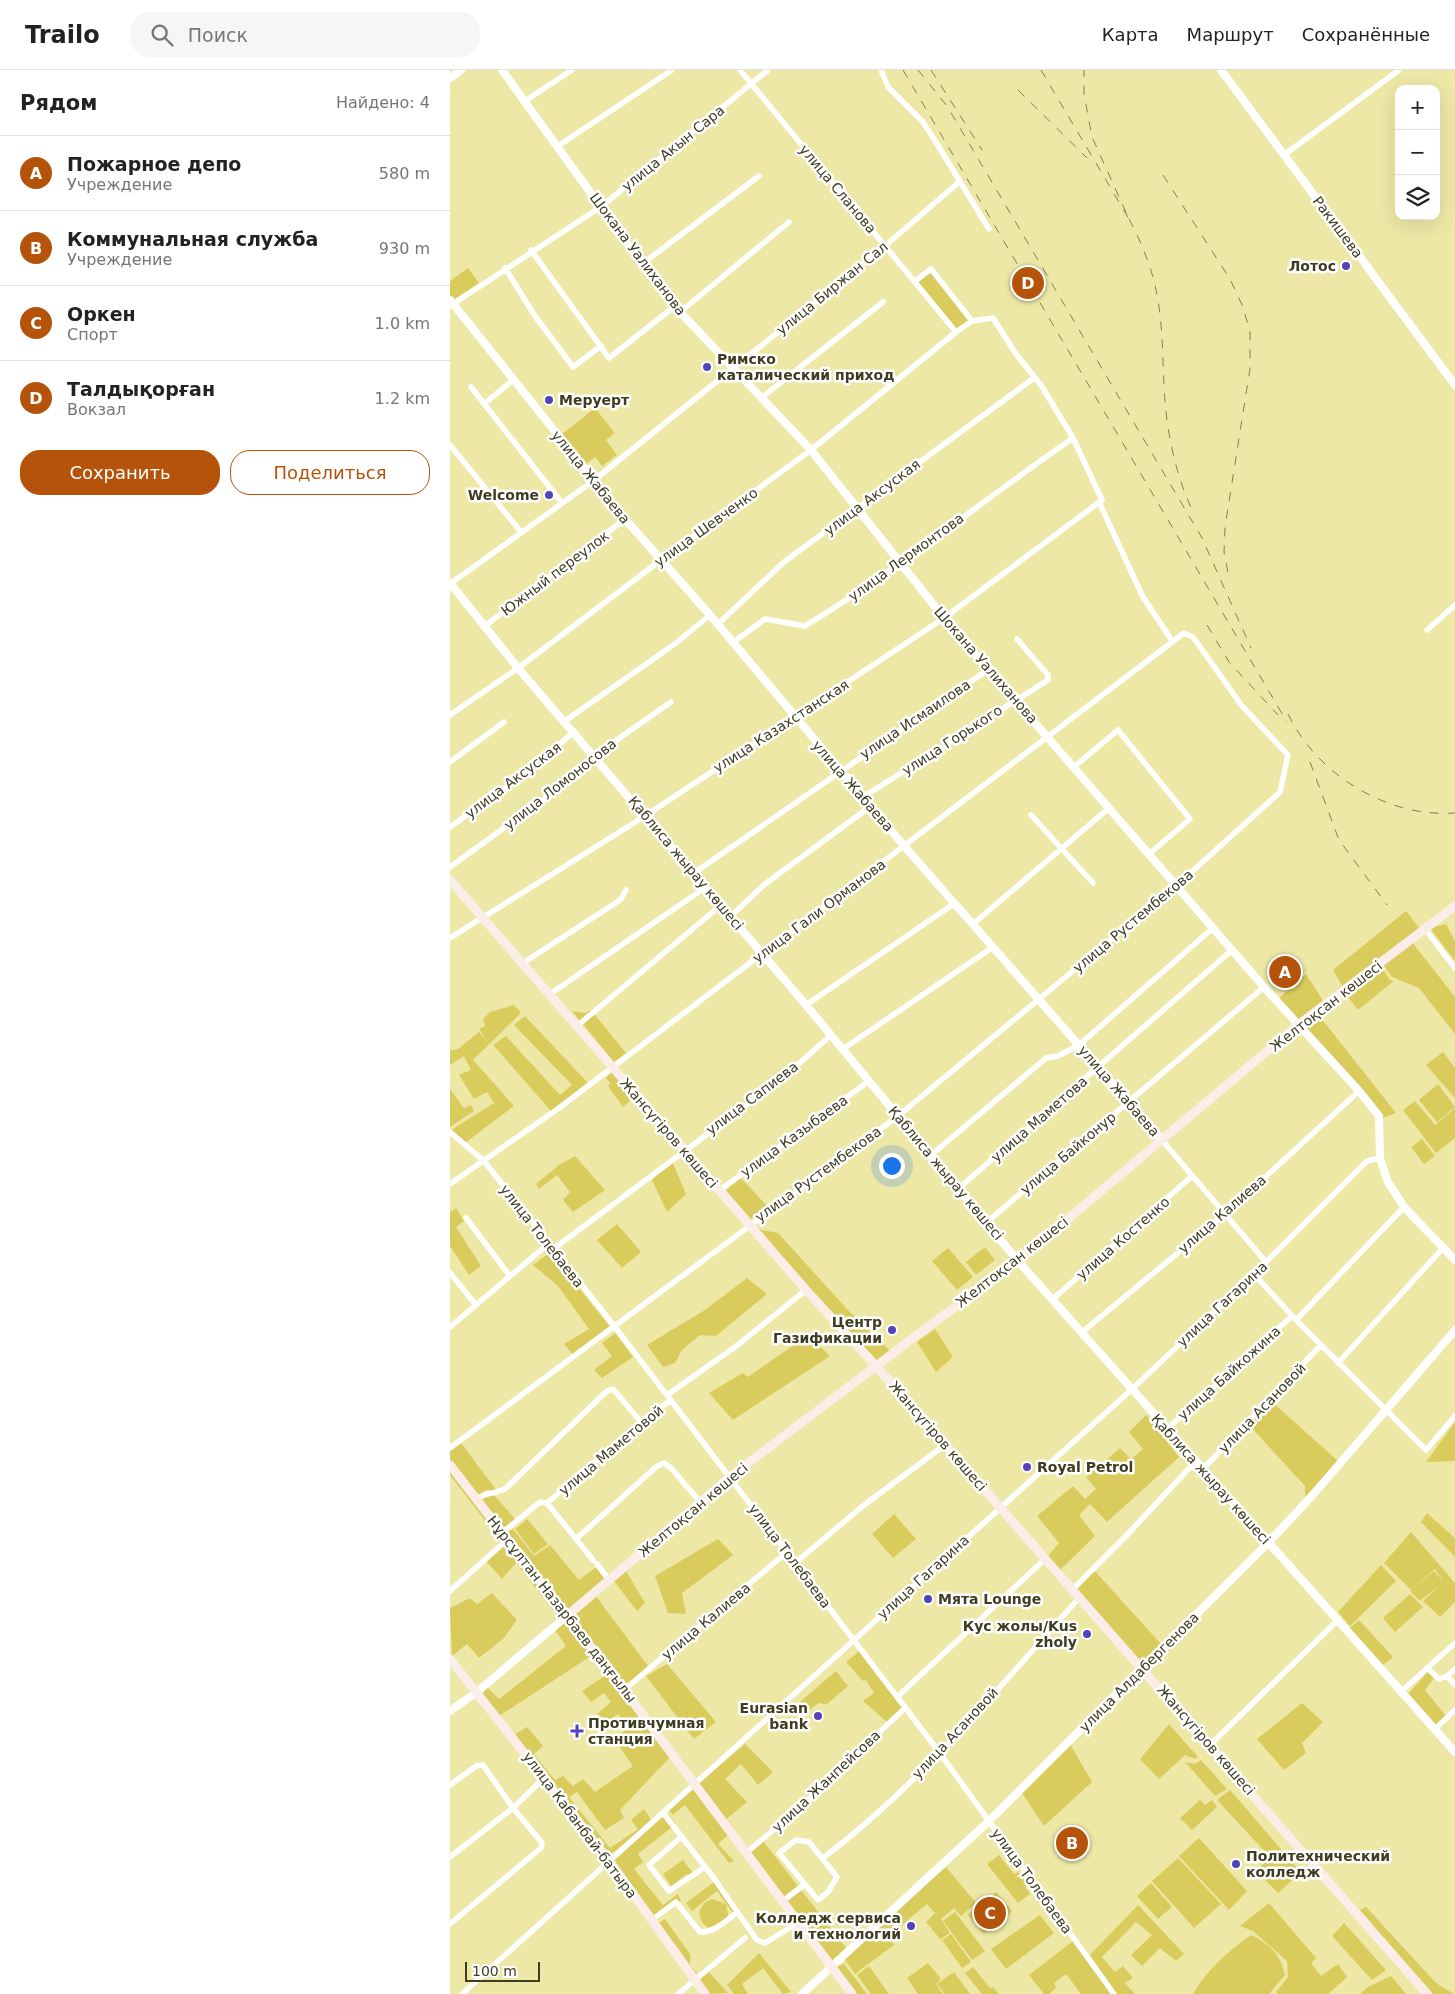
<!DOCTYPE html>
<html lang="ru">
<head>
<meta charset="utf-8">
<style>
  :root { --surface:#fff; --page:#f6f6f6; --text:#222; --muted:#767676; --line:#e0e0e0; --accent:#b45309 }
  body { margin:0; font-family:"DejaVu Sans",sans-serif; background:var(--page); color:var(--text) }
  .controls { position:absolute; right:15px; top:15px; display:grid; overflow:hidden; border-radius:10px; box-shadow:0 5px 20px #0002 }
  .controls button { width:45px; height:45px; display:grid; place-items:center; padding:0; border:0; border-bottom:1px solid var(--line); background:var(--surface); color:var(--text); font:25px sans-serif }
  .scale { position:absolute; left:15px; bottom:12px; width:75px; box-sizing:border-box; padding-left:5px; border:2px solid #3e3c21; border-top:0; font-size:14px; line-height:18px; white-space:nowrap; color:#3e3c21; -webkit-text-stroke:4px #fff; paint-order:stroke }
  .you { position:absolute; left:441px; top:1095px; width:18px; height:18px; margin:-12px; border:4px solid #fff; border-radius:50%; background:#1a73e8; box-shadow:0 0 0 8px #1a73e833 }
  .badge { display:grid; place-items:center; width:32px; height:32px; border-radius:50%; background:var(--accent); color:#fff; font-size:16px; font-weight:700 }
  .pin { position:absolute; translate:-50% -50%; border:2px solid #fff; box-shadow:0 1px 5px #0006 }
  .list { margin:0; padding:0; list-style:none }
  h2 { display:flex; justify-content:space-between; align-items:center; height:65px; margin:0; padding:0 20px; font-size:21px }
  h2 small { font-size:16px; font-weight:400; color:var(--muted) }
  .list li { display:grid; grid-template-columns:32px 1fr auto; gap:15px; align-items:center; box-sizing:border-box; height:75px; padding:0 20px; border-top:1px solid var(--line) }
  .list b { display:block; font-size:19px; white-space:nowrap }
  .list p { margin:0; font-size:16px; white-space:nowrap; color:var(--muted) }
  .list em { font-size:16px; font-style:normal; color:var(--muted) }
  .actions { display:flex; gap:10px; padding:15px 20px }
  .actions a { flex:1; padding:11px 0; border:1px solid var(--accent); border-radius:20px; text-align:center; font-size:18px; color:var(--accent) }
  .actions .main { background:var(--accent); color:#fff }
  .icon { flex:none; width:28px; height:28px; fill:none; stroke:currentColor; stroke-width:2; stroke-linecap:round; stroke-linejoin:round }
  .map { position:relative; flex:none; width:1005px; height:1924px; overflow:hidden }
  header { display:flex; align-items:center; gap:30px; box-sizing:border-box; height:70px; padding:0 25px; background:var(--surface); border-bottom:1px solid var(--line) }
  header strong { font-size:24px }
  nav { display:flex; gap:28px; margin-inline-start:auto; font-size:18px }
  .search { width:350px; height:45px; background:var(--page); display:flex; align-items:center; gap:12px; box-sizing:border-box; padding:0 18px; border-radius:20px; color:var(--muted); font-size:19px }
  main { display:flex }
  aside { flex:1; background:var(--surface) }
  .map>svg:first-child { display:block }
  .green { fill:#d9cc5d }
  .lines { fill:none; stroke-linecap:round; stroke-linejoin:round }
  .minor { stroke:#fff; stroke-width:5.5 }
  .tertiary { stroke:#fff; stroke-width:8 }
  .secondary { stroke:#fbede7; stroke-width:9 }
  .rail { stroke:#827e55; stroke-width:1; stroke-dasharray:9 9; stroke-linecap:butt }
  .poi-dot { fill:#5343bb; stroke:#fff; stroke-width:2 }
  .labels { text-anchor:middle; stroke-width:5; stroke-linejoin:round; paint-order:stroke }
  .street-label { font-size:14px; fill:#3e3c21; stroke:#fff }
  .poi-label { font-size:14px; font-weight:bold; fill:#3e3c21; stroke:#fff; text-anchor:end }
</style>
</head>
<body>
<header>
<strong>Trailo</strong>
<div class="search"><svg class="icon" aria-label="search" viewBox="0 0 24 24"><circle cx="10" cy="10" r="6"/><path d="M15 15l6 6"/></svg>Поиск</div>
<nav><a>Карта</a><a>Маршрут</a><a>Сохранённые</a></nav>
</header>
<main>
<aside>
<h2>Рядом<small>Найдено: 4</small></h2>
<ul class="list">
<li><span class="badge">A</span><div><b>Пожарное депо</b><p>Учреждение</p></div><em>580 m</em></li>
<li><span class="badge">B</span><div><b>Коммунальная служба</b><p>Учреждение</p></div><em>930 m</em></li>
<li><span class="badge">C</span><div><b>Оркен</b><p>Спорт</p></div><em>1.0 km</em></li>
<li><span class="badge">D</span><div><b>Талдықорған</b><p>Вокзал</p></div><em>1.2 km</em></li>
</ul>
<div class="actions"><a class="main">Сохранить</a><a>Поделиться</a></div>
</aside>
<div class="map">
<svg width="1005" height="1924" viewBox="0 0 1005 1924">
  <rect width="100%" height="100%" fill="#eee8a7"/>
  <path class="green" d="M18,198L29,213L3,230L0,227V211Z
    M480,201L519,251L506,260L468,212Z
    M145,338L165,363L156,370L167,385L152,396L145,387L136,394L112,364Z
    M956,841L970,859L894,919L883,900Z
    M996,854L1005,871V891L980,858Z
    M962,872L1005,927V964L969,918L942,907L932,894Z
    M931,896L940,910L944,911L908,940L895,923Z
    M856,904L874,932L849,951L829,928Z
    M64,935L71,943L23,990L64,1036L15,1073L1,1060L44,1033L37,1022L24,1029L9,1005L21,1000L14,986L0,995V981L8,979L29,962L37,971L29,959L35,956L33,949L40,942Z
    M141,940L176,983L164,992L122,941L135,943Z
    M867,943L946,1043L930,1049L850,955Z
    M75,946L138,1013L101,1041L43,975L56,966L110,1025L122,1015L64,955Z
    M993,982L1005,998V1028L976,995Z
    M162,1002L184,1027L173,1037L158,1016L160,1013L156,1008Z
    M988,1014L1005,1037L987,1052L969,1030Z
    M0,1019L14,1038L21,1035L24,1041L0,1057Z
    M965,1031L985,1055L1005,1038V1068L986,1083L953,1040Z
    M972,1069L985,1086L974,1094L961,1077Z
    M125,1086L155,1120L123,1142L113,1130L120,1122L107,1105L89,1119L86,1114L109,1095Z
    M222,1091L236,1124L217,1142L202,1110Z
    M291,1108L318,1137L301,1149L276,1120Z
    M6,1138L14,1151L6,1157L31,1196L19,1205L0,1176V1142Z
    M167,1154L191,1182L172,1198L147,1170Z
    M307,1159L328,1163L398,1240L440,1281L426,1293Z
    M535,1177L545,1190L526,1205L516,1192Z
    M498,1178L523,1207L507,1220L482,1191Z
    M100,1182L161,1258L123,1285L114,1274L139,1259L108,1216L83,1195Z
    M297,1208L317,1224L266,1266L250,1265L232,1280L225,1293L213,1297L197,1275L255,1240Z
    M485,1259L503,1287L486,1302L467,1272Z
    M165,1263L183,1287L152,1308L144,1300L162,1286L152,1273Z
    M358,1265L380,1286L283,1350L259,1323L293,1303L298,1307Z
    M821,1331L888,1391L855,1427V1416L799,1355Z
    M696,1345L729,1387L657,1452L640,1434L629,1445L645,1466L610,1500L598,1486L609,1473L587,1446L623,1416L635,1429L646,1419L636,1407L670,1378L681,1389L693,1379L679,1362Z
    M1005,1352V1391L976,1392Z
    M11,1373L47,1421L36,1420L27,1425L0,1391V1381Z
    M0,1395L115,1545L110,1549L66,1493L52,1509L36,1491L52,1473L0,1405Z
    M38,1424L45,1426L65,1449L54,1459L29,1429Z
    M977,1443L1005,1468V1487L971,1452Z
    M444,1444L466,1469L443,1488L422,1464Z
    M77,1449L98,1474L84,1484L65,1459Z
    M63,1459L84,1486L100,1475L129,1510L146,1497L156,1510L118,1541L57,1462Z
    M961,1462L1005,1513V1532L990,1547L973,1531L989,1516L970,1531L960,1521L984,1501L994,1512L985,1499L961,1520L934,1493Z
    M268,1469L283,1485L232,1523L236,1544L218,1543L205,1506Z
    M931,1495L946,1511L900,1556L888,1542Z
    M175,1499L195,1533L187,1541L163,1510Z
    M644,1500L711,1574L692,1593L625,1519Z
    M42,1523L67,1550L53,1569L29,1588L17,1574L2,1586L0,1538L20,1528L27,1534Z
    M960,1524L973,1537L945,1562L933,1548Z
    M145,1525L198,1596L175,1617L121,1544Z
    M118,1548L144,1584L49,1646L30,1623L36,1616L49,1629L116,1576L105,1560Z
    M909,1550L943,1587L933,1595L900,1558Z
    M409,1581L453,1637L437,1652L413,1631L424,1623L416,1610L413,1611L396,1592Z
    M217,1594L266,1652L244,1669L196,1606Z
    M386,1601L398,1616L377,1634L369,1633L351,1646L343,1638Z
    M978,1602L984,1608L975,1620L996,1646L986,1656L958,1624Z
    M159,1603L190,1645L176,1655L168,1644L155,1653L147,1644L161,1632L154,1623L141,1632L132,1621Z
    M852,1633L873,1652L852,1673L856,1683L834,1700L807,1669Z
    M194,1649L221,1686L170,1740L174,1748L155,1760L127,1722L119,1727L160,1778L188,1759L181,1750L194,1739L202,1751L160,1785L64,1665L77,1657L93,1676L84,1684L105,1710L113,1706L123,1716L133,1709L145,1722L183,1696L163,1668Z
    M719,1654L748,1687L745,1689L735,1685L709,1709L690,1689Z
    M295,1674L323,1702L308,1715L291,1694L275,1709L297,1732L274,1751L247,1715Z
    M620,1674L642,1712L594,1756L572,1723Z
    M751,1690L777,1719L765,1726L735,1692L745,1694Z
    M243,1717L279,1764L268,1774L284,1791L279,1793L235,1735L223,1745L218,1739Z
    M780,1720L851,1802L828,1823L806,1801L820,1787L767,1730Z
    M750,1730L755,1735L762,1730L767,1737L742,1760L730,1748Z
    M217,1743L226,1754L188,1784L193,1792L184,1799L213,1835L228,1824L231,1831L205,1852L162,1792Z
    M749,1768L797,1821L779,1840L729,1786Z
    M313,1771L397,1879L381,1892L300,1783Z
    M549,1785L564,1804L568,1802L570,1804L566,1806L568,1808L574,1804L581,1813L575,1817L580,1824L568,1833L537,1794Z
    M728,1788L771,1834L744,1858L702,1811Z
    M233,1790L243,1803L239,1806L237,1804L221,1816L213,1804Z
    M496,1797L526,1833L511,1846L504,1838L491,1849L500,1863L490,1869L476,1852L485,1843L477,1834L440,1865L444,1875L405,1904L393,1887Z
    M264,1812L272,1816L291,1842L285,1846L267,1821L242,1841L236,1833Z
    M701,1813L722,1837L708,1849L687,1826Z
    M546,1822L562,1841L534,1864L518,1845Z
    M262,1829L276,1834L279,1849L259,1858C245,1850 247,1834 262,1829Z
    M819,1833L866,1888L861,1893L871,1906L888,1894L897,1907L878,1924H828L826,1922L838,1907L837,1891L803,1861L790,1856Z
    M688,1835L734,1884L726,1891L710,1878L692,1896L681,1885L702,1865L686,1852L652,1887L665,1902L673,1896L683,1908L675,1913L685,1924H667L640,1885Z
    M916,1837L986,1913L1004,1924H983L910,1840Z
    M505,1842L535,1881L522,1890L493,1851Z
    M590,1845L604,1863L556,1899L541,1879Z
    M215,1849L240,1884V1895L247,1903L244,1906L207,1854Z
    M894,1853L936,1900L922,1910L882,1866Z
    M501,1864L521,1892L512,1898L492,1870Z
    M801,1865C821,1875 830,1884 835,1905L819,1924H743C756,1901 779,1880 801,1865Z
    M623,1871L661,1923L660,1924H631L616,1904L604,1913L606,1918L599,1924H594L579,1905Z
    M309,1883L341,1922L333,1924L313,1898L292,1914L298,1924H284L277,1915Z
    M478,1893L491,1909L486,1914L493,1924H468L457,1908Z
    M394,1894L417,1924H404L385,1897Z
    M419,1896L439,1924H421L407,1905Z
    M523,1897L540,1918L543,1917L549,1924H532L515,1903Z
    M258,1901L278,1923L257,1924L247,1910Z
    M504,1902L520,1924H495L487,1914Z
    M941,1906L956,1924H910L918,1917Z"/>
  <g class="lines">
    <path class="minor" d="M290,0L506,262
      M431,0L438,17L473,52L484,69L539,159
      M75,31L122,0
      M108,76L222,0
      M834,85L949,0
      M81,180L159,288L225,236
      M192,194L309,106
      M55,198L85,246L123,297L151,276
      M465,211L481,199L522,251
      M0,236L152,136L318,0
      M230,242L339,152
      M21,317L112,433
      M311,328L433,232
      M34,334L63,310
      M0,375L71,462
      M649,432L693,527L723,572
      M0,514L143,411L435,176L509,112
      M267,555L334,492L584,308
      M35,556L175,449
      M977,560L1005,535
      M282,573L315,549L355,556C448,500 533,430 623,368
      M0,645L68,598L211,490L361,380L506,262L522,251L543,248L566,284L591,315L623,368L652,430L494,548L195,746L0,868
      M115,651L226,573L260,545
      M0,692L54,652
      M624,697L668,660L740,749L699,784
      M413,727L598,610V605L567,569
      M581,745L643,813
      M0,757L91,692L124,661
      M0,797L108,719L144,686L221,632
      M244,803L539,599
      M281,846L315,814L421,736
      M523,854L659,738
      M975,859L1005,898
      M73,893L164,834L171,829L176,820
      M100,924L256,817
      M356,935L505,833
      M127,956L271,835
      M393,979L543,877
      M0,1062L34,1091L165,1257L489,1682L664,1924
      M711,1069L816,1192
      M480,1086L596,988L608,986L629,975L763,858
      M0,1114L109,1038L734,563L743,567L792,636L838,685L830,722L726,816L589,929L448,1046L0,1378
      M508,1119L782,880
      M270,1120L419,1011
      M16,1148L60,1206
      M537,1152L814,917
      M102,1180L334,1007L381,965
      M0,1203L26,1235
      M804,1204L846,1250L976,1380L1005,1346
      M603,1229L742,1106
      M846,1250L954,1137
      M0,1257L98,1174
      M631,1263L775,1144L909,1021
      M888,1293L993,1178
      M217,1325L285,1277L356,1220
      M716,1360L842,1246
      M752,1400L871,1275
      M27,1429C36,1422 46,1424 56,1418L157,1321L163,1319L191,1352
      M97,1433L143,1490
      M53,1462L90,1432L97,1433L191,1352L221,1330
      M126,1469L206,1397L214,1393L221,1398L251,1433
      M345,1493L414,1435L495,1375
      M147,1494L159,1510
      M622,1520L676,1466L745,1392
      M0,1521L58,1469
      M977,1598L989,1609L997,1606
      M1005,1599L997,1606L1005,1615
      M174,1620L337,1482
      M952,1621L1005,1573
      M447,1627L595,1489
      M985,1659L1005,1640
      M760,1675L889,1549
      M0,1715L26,1696L33,1695L63,1738L92,1773L91,1778L0,1854
      M214,1744L263,1807L307,1870L315,1873L349,1852
      M231,1767L199,1795L219,1821L255,1797
      M346,1770L359,1772L387,1807L378,1822L368,1830L329,1783Z
      M296,1783L353,1735L455,1638
      M0,1787L63,1738L94,1708
      M373,1788C470,1715 548,1618 629,1528
      M333,1831L355,1814
      M202,1850L226,1832L250,1862C265,1863 276,1850 288,1842
      M12,1924L681,1320L804,1204L917,1091L930,1088
      M228,1924L295,1868"/>
    <path class="tertiary" d="M52,0L192,194L230,242L361,380L494,548L814,917L909,1021L929,1046L930,1088L938,1112L954,1137L1005,1190
      M771,0L1005,315
      M0,8L11,0
      M0,230L175,449L260,545L455,777L711,1069
      M0,513L68,598L356,935L568,1191L1005,1682
      M0,1641L27,1622L118,1545
      M352,1924L539,1751L819,1472L861,1427L1005,1260"/>
    <path class="secondary" d="M0,810L356,1220L426,1296L977,1924
      M0,1395L174,1620L402,1924
      M118,1545L280,1407L463,1268L568,1191L848,955L1005,836
      M0,1589L160,1792L255,1924"/>
    <path class="rail" d="M453,0L837,652
      M468,0L497,36L752,468L801,578
      M481,0L532,80
      M591,0L679,149L642,67L634,24V0
      M568,20L637,88
      M713,105L780,209L793,237L800,262V299L775,457L774,482L779,508
      M679,149C691,172 701,195 706,220C714,257 712,294 715,331C718,369 727,408 743,442
      M757,555L779,592L828,645
      M838,644C867,705 938,748 1005,743
      M860,692L889,770L937,835"/>
  </g>
  <g class="poi-dot">
    <circle cx="896" cy="196" r="5"/>
    <circle cx="257" cy="297" r="5"/>
    <circle cx="99" cy="330" r="5"/>
    <circle cx="99" cy="425" r="5"/>
    <circle cx="442" cy="1260" r="5"/>
    <circle cx="577" cy="1397" r="5"/>
    <circle cx="478" cy="1529" r="5"/>
    <circle cx="637" cy="1564" r="5"/>
    <circle cx="368" cy="1646" r="5"/>
    <path d="M124.5 1653.5h5v5h5v5h-5v5h-5v-5h-5v-5h5z"/>
    <circle cx="786" cy="1794" r="5"/>
    <circle cx="461" cy="1856" r="5"/>
  </g>
  <g class="labels">
    <g class="street-label">
      <text transform="translate(223 78) rotate(-39)" y="5">улица Акын Сара</text>
      <text transform="translate(388 119) rotate(50)" y="5">улица Сланова</text>
      <text transform="translate(888 157) rotate(53)" y="5">Ракишева</text>
      <text transform="translate(188 184) rotate(53)" y="5">Шокана Уалиханова</text>
      <text transform="translate(382 218) rotate(-39)" y="5">улица Биржан Сал</text>
      <text transform="translate(141 407) rotate(51)" y="5">улица Жабаева</text>
      <text transform="translate(422 427) rotate(-37)" y="5">улица Аксуская</text>
      <text transform="translate(256 457) rotate(-36)" y="5">улица Шевченко</text>
      <text transform="translate(456 487) rotate(-36)" y="5">улица Лермонтова</text>
      <text transform="translate(105 503) rotate(-37)" y="5">Южный переулок</text>
      <text transform="translate(536 595) rotate(49)" y="5">Шокана Уалиханова</text>
      <text transform="translate(465 649) rotate(-34)" y="5">улица Исмаилова</text>
      <text transform="translate(331 656) rotate(-33)" y="5">улица Казахстанская</text>
      <text transform="translate(502 670) rotate(-33)" y="5">улица Горького</text>
      <text transform="translate(63 710) rotate(-37)" y="5">улица Аксуская</text>
      <text transform="translate(110 714) rotate(-38)" y="5">улица Ломоносова</text>
      <text transform="translate(403 716) rotate(49)" y="5">улица Жабаева</text>
      <text transform="translate(236 793) rotate(50)" y="5">Қаблиса жырау көшесі</text>
      <text transform="translate(369 841) rotate(-37)" y="5">улица Гали Орманова</text>
      <text transform="translate(683 851) rotate(-40)" y="5">улица Рустембекова</text>
      <text transform="translate(876 936) rotate(-38)" y="5">Желтоқсан көшесі</text>
      <text transform="translate(669 1021) rotate(49)" y="5">улица Жабаева</text>
      <text transform="translate(302 1028) rotate(-37)" y="5">улица Сапиева</text>
      <text transform="translate(589 1049) rotate(-41)" y="5">улица Маметова</text>
      <text transform="translate(219 1063) rotate(49)" y="5">Жансүгіров көшесі</text>
      <text transform="translate(344 1066) rotate(-36)" y="5">улица Казыбаева</text>
      <text transform="translate(618 1083) rotate(-40)" y="5">улица Байконур</text>
      <text transform="translate(496 1103) rotate(50)" y="5">Қаблиса жырау көшесі</text>
      <text transform="translate(368 1104) rotate(-36)" y="5">улица Рустембекова</text>
      <text transform="translate(772 1144) rotate(-41)" y="5">улица Калиева</text>
      <text transform="translate(92 1166) rotate(52)" y="5">улица Толебаева</text>
      <text transform="translate(673 1168) rotate(-41)" y="5">улица Костенко</text>
      <text transform="translate(562 1192) rotate(-38)" y="5">Желтоқсан көшесі</text>
      <text transform="translate(772 1234) rotate(-43)" y="5">улица Гагарина</text>
      <text transform="translate(779 1303) rotate(-42)" y="5">улица Байкожина</text>
      <text transform="translate(812 1338) rotate(-46)" y="5">улица Асановой</text>
      <text transform="translate(488 1366) rotate(49)" y="5">Жансүгіров көшесі</text>
      <text transform="translate(161 1380) rotate(-40)" y="5">улица Маметовой</text>
      <text transform="translate(761 1409) rotate(48)" y="5">Қаблиса жырау көшесі</text>
      <text transform="translate(243 1440) rotate(-40)" y="5">Желтоқсан көшесі</text>
      <text transform="translate(340 1486) rotate(53)" y="5">улица Толебаева</text>
      <text transform="translate(473 1507) rotate(-42)" y="5">улица Гагарина</text>
      <text transform="translate(112 1539) rotate(52)" y="5">Нұрсұлтан Назарбаев даңғылы</text>
      <text transform="translate(256 1551) rotate(-40)" y="5">улица Калиева</text>
      <text transform="translate(689 1602) rotate(-45)" y="5">улица Алдабергенова</text>
      <text transform="translate(505 1663) rotate(-47)" y="5">улица Асановой</text>
      <text transform="translate(756 1670) rotate(49)" y="5">Жансүгіров көшесі</text>
      <text transform="translate(376 1711) rotate(-43)" y="5">улица Жанпейсова</text>
      <text transform="translate(130 1755) rotate(53)" y="5">улица Кабанбай-батыра</text>
      <text transform="translate(582 1811) rotate(54)" y="5">улица Толебаева</text>
    </g>
    <g class="poi-label">
      <text x="886" y="201">Лотос</text>
      <text x="267" y="294" text-anchor="start">Римско<tspan x="267" dy="16">каталический приход</tspan></text>
      <text x="109" y="335" text-anchor="start">Меруерт</text>
      <text x="89" y="430">Welcome</text>
      <text x="432" y="1257">Центр<tspan x="432" dy="16">Газификации</tspan></text>
      <text x="587" y="1402" text-anchor="start">Royal Petrol</text>
      <text x="488" y="1534" text-anchor="start">Мята Lounge</text>
      <text x="627" y="1561">Кус жолы/Kus<tspan x="627" dy="16">zholy</tspan></text>
      <text x="358" y="1643">Eurasian<tspan x="358" dy="16">bank</tspan></text>
      <text x="138" y="1658" text-anchor="start">Противчумная<tspan x="138" dy="16">станция</tspan></text>
      <text x="796" y="1791" text-anchor="start">Политехнический<tspan x="796" dy="16">колледж</tspan></text>
      <text x="451" y="1853">Колледж сервиса<tspan x="451" dy="16">и технологий</tspan></text>
    </g>
  </g>
</svg>
<div class="controls">
<button>+</button>
<button>−</button>
<button><svg class="icon" aria-label="layers" viewBox="0 0 24 24"><path d="M12 4l9 5-9 5-9-5zM3 14l9 5 9-5"/></svg></button>
</div>
<div class="scale">100 m</div>
<div class="you"></div>
<div class="pin badge" style="left:835px;top:902px">A</div>
<div class="pin badge" style="left:622px;top:1773px">B</div>
<div class="pin badge" style="left:540px;top:1843px">C</div>
<div class="pin badge" style="left:578px;top:213px">D</div>
</div>
</main>
</body>
</html>
